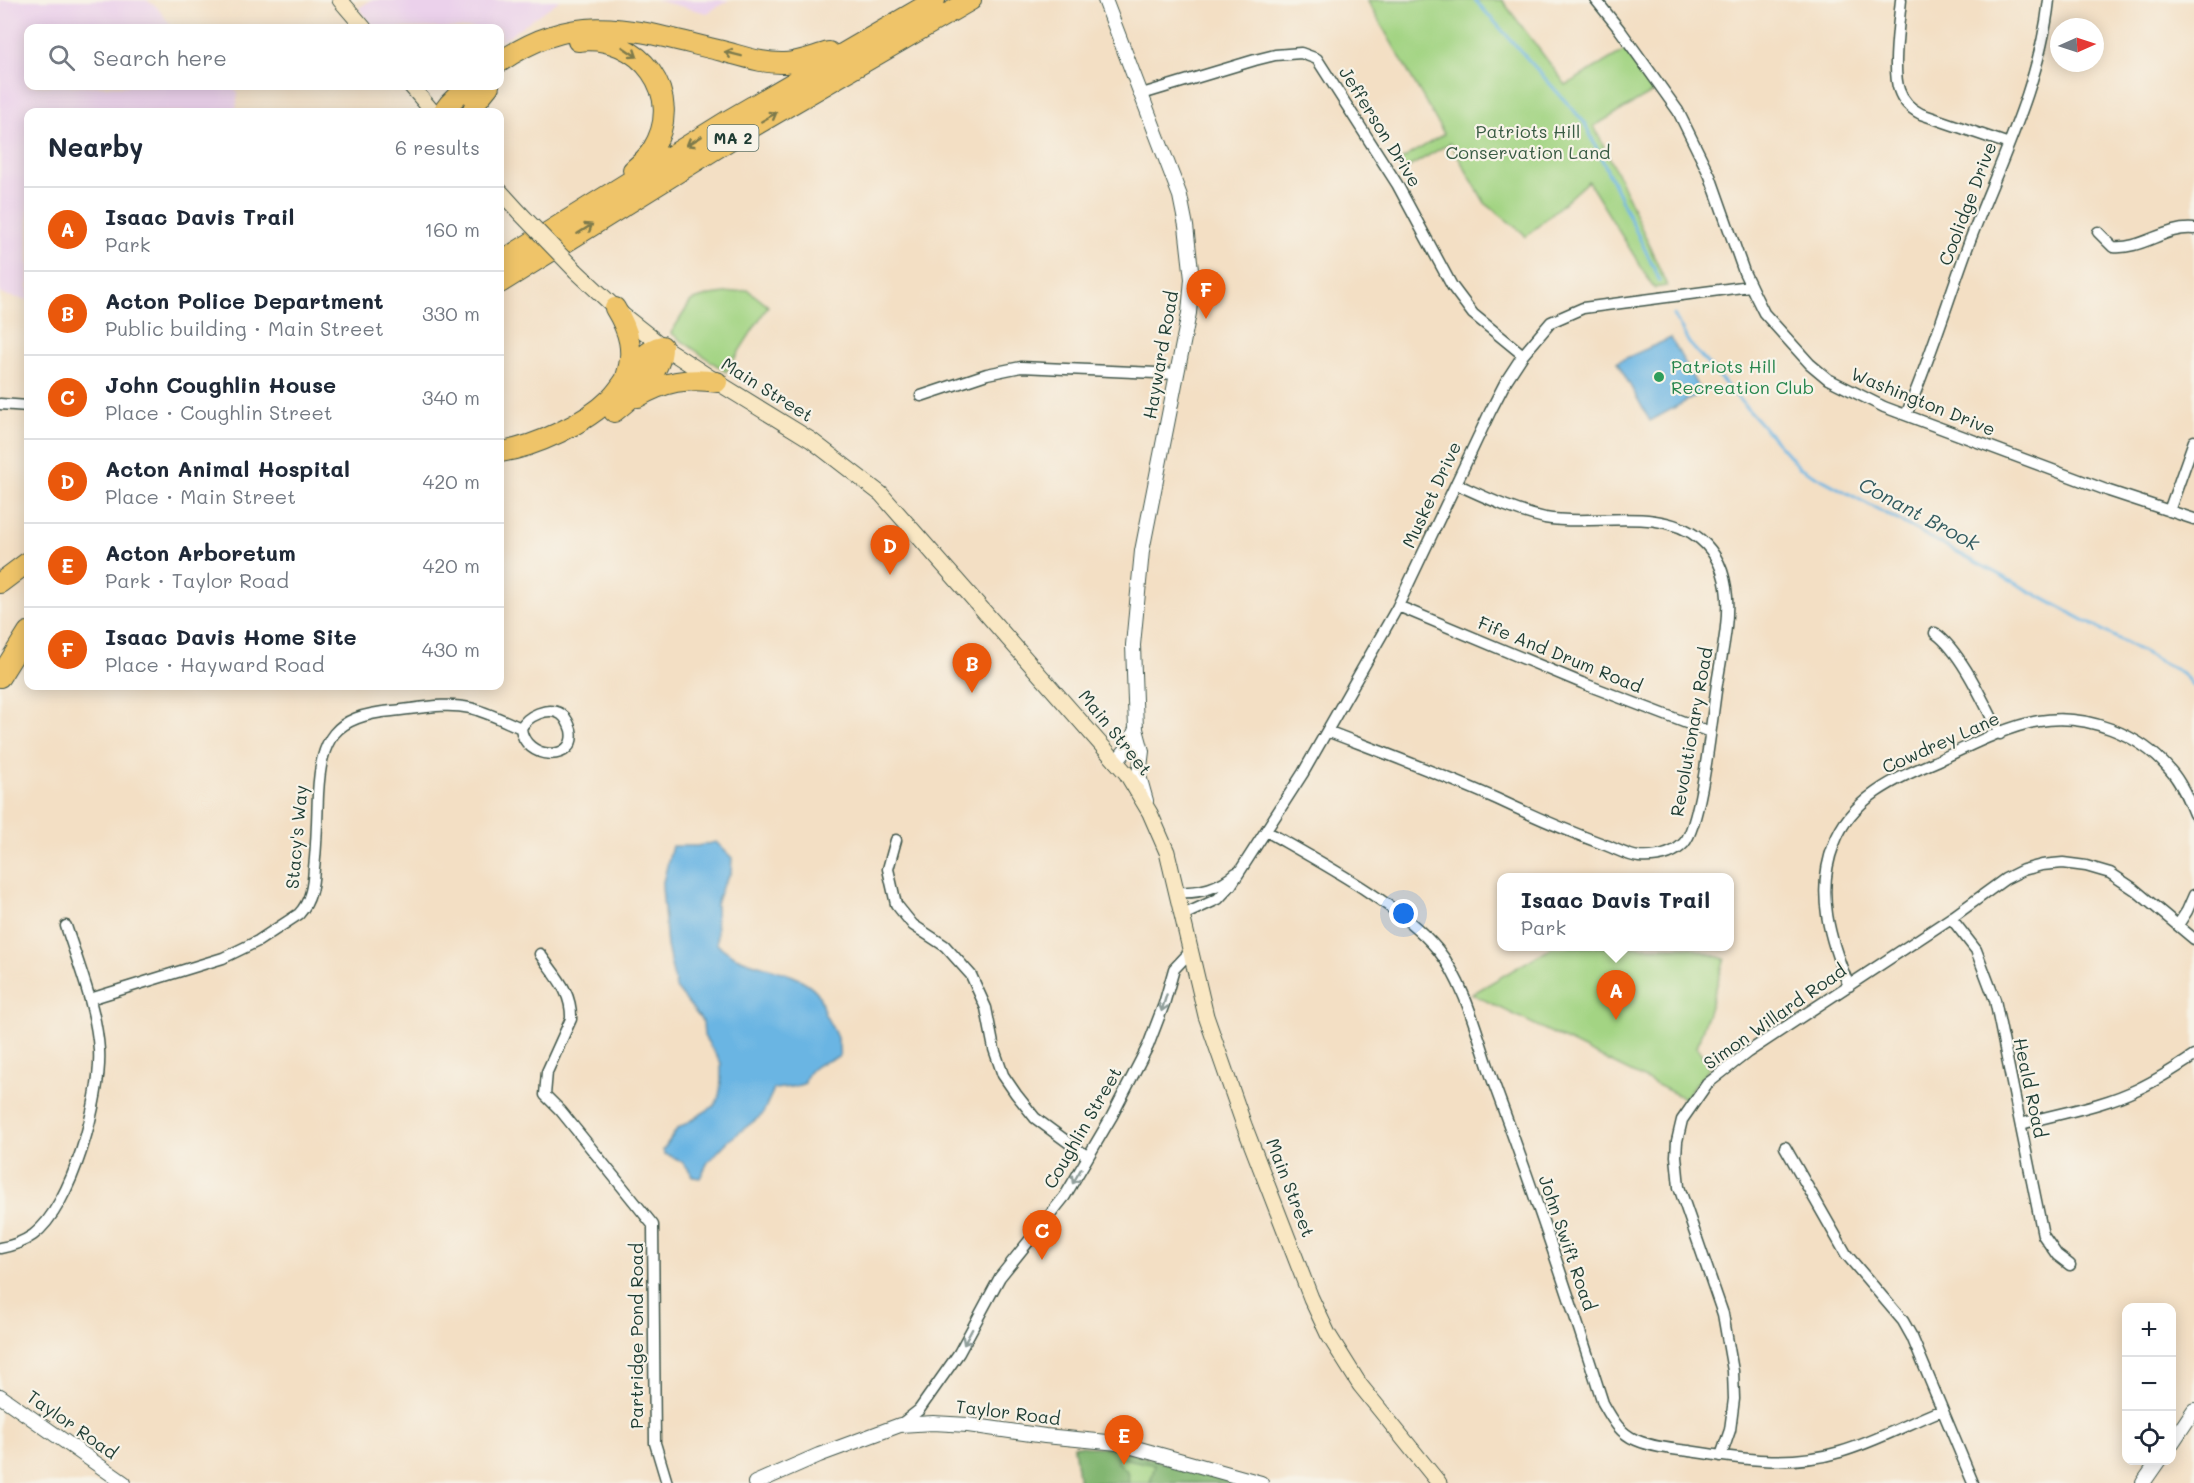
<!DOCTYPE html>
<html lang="en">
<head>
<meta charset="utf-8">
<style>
  :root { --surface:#fff; --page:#f2f2f3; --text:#1f2937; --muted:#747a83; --line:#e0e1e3; --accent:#ea580c }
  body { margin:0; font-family:Mali,sans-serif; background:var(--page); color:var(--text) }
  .controls { position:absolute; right:18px; bottom:18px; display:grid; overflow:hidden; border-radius:12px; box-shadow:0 3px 15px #0003 }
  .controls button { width:54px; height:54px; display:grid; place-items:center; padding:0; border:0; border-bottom:2px solid var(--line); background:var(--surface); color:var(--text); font:30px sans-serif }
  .compass { position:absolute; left:2050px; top:18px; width:54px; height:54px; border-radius:50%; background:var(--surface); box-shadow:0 3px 15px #0003; rotate:87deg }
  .you { position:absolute; left:1404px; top:914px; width:21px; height:21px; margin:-15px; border:4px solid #fff; border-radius:50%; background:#1a73e8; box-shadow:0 0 0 9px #1a73e833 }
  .badge { display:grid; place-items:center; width:39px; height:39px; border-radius:50%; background:var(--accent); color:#fff; font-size:20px; font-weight:700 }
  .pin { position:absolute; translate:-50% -50px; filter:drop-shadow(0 2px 3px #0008) }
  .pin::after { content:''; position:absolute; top:32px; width:21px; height:18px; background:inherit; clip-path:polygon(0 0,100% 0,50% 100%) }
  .popup { position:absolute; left:1497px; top:873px; width:237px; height:78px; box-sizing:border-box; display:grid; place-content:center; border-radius:12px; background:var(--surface); filter:drop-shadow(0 2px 4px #0005); font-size:20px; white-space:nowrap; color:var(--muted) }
  .popup b { font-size:22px; color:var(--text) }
  .popup::after { content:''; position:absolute; left:50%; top:100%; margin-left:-12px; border:12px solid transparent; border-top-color:var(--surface) }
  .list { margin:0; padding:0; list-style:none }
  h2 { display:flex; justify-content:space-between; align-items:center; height:78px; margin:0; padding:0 24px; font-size:26px }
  h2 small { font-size:20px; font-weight:400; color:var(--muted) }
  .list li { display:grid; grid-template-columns:39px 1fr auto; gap:18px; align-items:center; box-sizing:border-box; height:84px; padding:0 24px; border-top:2px solid var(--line) }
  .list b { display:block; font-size:22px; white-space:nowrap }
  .list p { margin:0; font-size:20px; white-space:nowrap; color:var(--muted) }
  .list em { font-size:20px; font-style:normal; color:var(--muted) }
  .icon { flex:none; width:33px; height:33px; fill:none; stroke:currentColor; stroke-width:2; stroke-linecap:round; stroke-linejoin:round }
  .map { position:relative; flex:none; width:2194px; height:1483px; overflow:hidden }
  .search { position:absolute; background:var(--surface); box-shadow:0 3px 15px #0003; left:24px; top:24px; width:480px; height:66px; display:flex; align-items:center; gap:15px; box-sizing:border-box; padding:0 21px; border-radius:12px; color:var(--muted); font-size:22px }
  .panel { position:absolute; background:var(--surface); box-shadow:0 3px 15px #0003; left:24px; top:108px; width:480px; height:582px; border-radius:12px }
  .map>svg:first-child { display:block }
  .built { fill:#ebd1eb }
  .green { fill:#a3d483; stroke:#61885c; stroke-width:1.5 }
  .forest { fill:#82b671; stroke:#507a52; stroke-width:1.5 }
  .water { fill:#6bb5e3; stroke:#45798c; stroke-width:1.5 }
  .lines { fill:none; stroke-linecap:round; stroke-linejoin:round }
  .stream { stroke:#6bb5e3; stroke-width:3 }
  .minor-casing { stroke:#3f554a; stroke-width:13 }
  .tertiary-casing { stroke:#3f554a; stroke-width:16 }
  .secondary-casing { stroke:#3f554a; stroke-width:17 }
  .motorway-casing { stroke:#3f554a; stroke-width:22 }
  .minor { stroke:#fff; stroke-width:10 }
  .tertiary { stroke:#fff; stroke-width:14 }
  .secondary { stroke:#f9e7c3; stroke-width:15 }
  .motorway { stroke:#efc469; stroke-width:20 }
  .secondary-bridge-casing { stroke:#3f554a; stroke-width:17; stroke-linecap:butt }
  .secondary-bridge { stroke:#f9e7c3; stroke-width:15 }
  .oneway { stroke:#7d7a4c }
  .oneway2 { stroke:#8f9e9a }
  .leisure-dot { fill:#2e9e5b; stroke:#f7f3e8; stroke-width:2 }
  .labels { text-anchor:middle; stroke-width:4.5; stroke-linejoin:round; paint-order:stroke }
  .shield { fill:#f7f3e8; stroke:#60746a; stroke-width:1.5 }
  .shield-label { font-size:16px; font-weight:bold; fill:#1f3d34 }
  .street-label { font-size:18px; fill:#1f3d34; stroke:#f7f3e8 }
  .park-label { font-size:18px; fill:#395b44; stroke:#f7f3e8 }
  .leisure-label { font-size:18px; fill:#27864d; stroke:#f7f3e8; text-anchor:start }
  .water-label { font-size:20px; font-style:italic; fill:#325b60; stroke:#f7f3e8 }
</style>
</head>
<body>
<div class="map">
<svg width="2194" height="1483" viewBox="0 0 2194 1483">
  <rect width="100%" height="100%" fill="#f7f3e8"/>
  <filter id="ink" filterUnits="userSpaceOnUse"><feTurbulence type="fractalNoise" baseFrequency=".0167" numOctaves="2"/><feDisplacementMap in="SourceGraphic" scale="12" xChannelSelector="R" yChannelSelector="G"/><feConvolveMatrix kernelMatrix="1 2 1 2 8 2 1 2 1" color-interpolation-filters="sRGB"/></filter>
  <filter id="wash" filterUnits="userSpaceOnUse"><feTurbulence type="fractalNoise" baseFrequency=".008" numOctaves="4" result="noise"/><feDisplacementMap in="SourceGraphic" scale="24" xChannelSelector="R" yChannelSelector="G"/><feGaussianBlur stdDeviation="1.35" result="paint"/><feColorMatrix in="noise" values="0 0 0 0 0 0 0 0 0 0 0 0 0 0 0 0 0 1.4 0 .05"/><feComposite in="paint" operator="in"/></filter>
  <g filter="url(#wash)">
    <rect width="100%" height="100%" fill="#f3dfc4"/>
    <path class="built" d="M0,0H146L156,6L173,28H28V86H231L238,92L236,112H28V300L3,295L0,293Z
      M371,0H560L500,42V28H375L359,8Z
      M655,0H729L707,13Z"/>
    <path class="green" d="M1367,0H1502L1566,85L1625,50L1655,91L1594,126L1620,179L1667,286L1654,288L1588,181L1526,237L1523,233L1485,203L1450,143L1402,171L1396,163L1444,134Z
      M748,290L768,306L726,372L671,333L691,301L710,295Z
      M1552,947H1689L1725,959L1697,1047L1710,1068L1684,1098L1472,994Z
      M1074,1446L1112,1448L1236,1483H1079Z"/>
    <path class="forest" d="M1074,1446L1112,1448L1236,1483H1150L1155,1465L1118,1457V1462L1127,1471L1129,1483H1079Z"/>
    <path class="water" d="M1671,338L1701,393L1650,421L1617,362Z
      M716,842L732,858L731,873L722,887L716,904L717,944C723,949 729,953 736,957C759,968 799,971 817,992C822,999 822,1011 827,1018C834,1031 841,1041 839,1057C824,1062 807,1066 805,1083C795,1088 784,1087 774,1089L762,1115L728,1141L708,1162L700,1178L693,1177C686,1163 679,1158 664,1154L663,1150L677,1129L714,1106L719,1097L721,1080V1063L704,1036L703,1022L676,988L667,946L662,886L672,846H697Z"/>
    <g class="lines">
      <path class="stream" d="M1475,0L1584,122L1660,281
        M1674,315L1689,343L1799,467L2182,673L2194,687"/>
    </g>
  </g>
  <g filter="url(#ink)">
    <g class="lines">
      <defs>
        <path id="minor" d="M1596,0L1620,30L1678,111L1710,176L1744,272L1755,295L1764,313L1810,364L1828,379L1884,407L2109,491L2194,519
          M1901,0C1899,22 1892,71 1899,90C1903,102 1911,109 1921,114L2009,144
          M1142,94L1255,60L1275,55L1301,53L1317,59L1397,184L1452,286L1473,314L1523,355
          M2098,232L2113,247C2142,250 2165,226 2194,229
          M921,396L987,374L1021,367L1178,374
          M0,404L28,406
          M1906,415C1930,359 1948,300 1969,243C1999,164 2040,85 2049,0
          M2169,511L2194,441
          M1398,606L1582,683L1710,732
          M1935,633C1961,651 1985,705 2000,734
          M1327,731C1384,753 1441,774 1497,799C1533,816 1570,832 1608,846C1618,850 1629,856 1639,857C1655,858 1673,855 1684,843C1702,823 1712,715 1717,684C1724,637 1743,575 1700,539C1658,505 1593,527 1545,518C1513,511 1485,497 1456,484
          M1266,831C1318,861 1400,904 1438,950C1466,984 1479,1042 1494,1084C1533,1189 1569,1296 1603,1403C1611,1417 1619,1433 1636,1440C1652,1447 1672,1449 1689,1451C1740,1459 1789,1467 1840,1452C1875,1442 1907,1424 1942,1410
          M896,840L888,869L896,904L913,925L945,946L971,975L986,1008L994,1049L1003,1075L1016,1094L1035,1118L1088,1157
          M1178,892C1199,894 1221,887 1236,873
          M1183,915L1218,899L1231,885L1303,773L1397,608L1490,412L1506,381L1523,355L1551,322L1583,308L1750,286
          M1951,918L1976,950L1995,1000L2043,1235L2057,1255L2070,1265
          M2178,925L2187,911L2194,895
          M540,954C555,976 572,991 571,1019L547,1072L545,1095L561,1111L653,1225L655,1443L667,1483
          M1849,986C1830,941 1815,892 1834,844C1851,798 1895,779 1937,761C1967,747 2007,726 2039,721C2086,713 2140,734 2170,770C2181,782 2188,799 2194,814
          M90,999L223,958L258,941L299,914C311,901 313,885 314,868C317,843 317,819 318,794C321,739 333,716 392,711C417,709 445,702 470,708C487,712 504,721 521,728C524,761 578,763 571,730C569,724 567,718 561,714C548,706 527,716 521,728
          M2021,1124C2059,1113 2101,1107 2138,1089C2157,1080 2176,1068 2194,1056
          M1785,1147L1846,1254L1903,1321L1912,1337L1973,1483
          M0,1248C12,1246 23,1242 33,1235C72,1207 102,1096 99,1050C96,1007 79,966 66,926
          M900,1425L919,1410L959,1353L1000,1277L1065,1196L1112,1116L1148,1046L1164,1004L1174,969L1190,952
          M1721,1456L1730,1430L1734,1399L1733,1371L1723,1314L1679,1187L1676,1156L1677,1141L1682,1120L1707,1084L1748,1052L1954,916L2005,879L2023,870L2042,865L2063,863L2086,866L2110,873L2134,889L2194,939"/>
        <path id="tertiary" d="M1105,0L1180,196L1186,226L1192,279L1189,313L1142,551L1133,645L1136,729L1142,751L1139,776L1146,801
          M1116,762L1127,749L1136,729
          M0,1396L124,1483
          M2172,1443L2194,1410
          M755,1483L819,1455L900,1425L933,1423L968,1425L1045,1436L1118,1443L1261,1483
          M2143,1483L2159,1460"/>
        <path id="secondary" d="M340,0L364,28
          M411,86L433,112
          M500,191L520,213
          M576,271L624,316L662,346L717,382L811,440L881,494L1126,773L1150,813L1167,852L1206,1016L1244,1125L1311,1298L1328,1334L1360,1385L1439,1483"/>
        <path id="motorway" d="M578,41C639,33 687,95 652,150C647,158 640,164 633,170
          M500,62C579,7 637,31 722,51C742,56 763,64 785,63C800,62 814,56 829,52
          M443,112L449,104L467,86
          M472,112L476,102L489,86
          M500,262L727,121L935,0
          M500,283L730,140L971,0
          M615,308C629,331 635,351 626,377
          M638,397C664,382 687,377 717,382
          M500,452C535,447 586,423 611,398C627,382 639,350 662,346C663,373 634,396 614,412
          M0,583L28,562
          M0,677L28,632"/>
      </defs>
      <use href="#minor" class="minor-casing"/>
      <use href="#tertiary" class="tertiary-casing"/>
      <use href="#secondary" class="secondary-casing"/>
      <use href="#motorway" class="motorway-casing"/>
      <use href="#minor" class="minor"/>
      <use href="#tertiary" class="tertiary"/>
      <use href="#secondary" class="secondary"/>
      <use href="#motorway" class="motorway"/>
      <defs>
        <path id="secondary-bridge" d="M520,213L576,271"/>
      </defs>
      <use href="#secondary-bridge" class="secondary-bridge-casing"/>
      <use href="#secondary-bridge" class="secondary-bridge"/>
    </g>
    <defs><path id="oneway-shaft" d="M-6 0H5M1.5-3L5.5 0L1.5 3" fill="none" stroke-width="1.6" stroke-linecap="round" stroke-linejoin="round" transform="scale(1.5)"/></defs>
    <g class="oneway">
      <use href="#oneway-shaft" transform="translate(630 52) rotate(34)"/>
      <use href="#oneway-shaft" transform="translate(733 54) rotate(-166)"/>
      <use href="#oneway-shaft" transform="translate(769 117) rotate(-30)"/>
      <use href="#oneway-shaft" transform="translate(694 141) rotate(149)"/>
      <use href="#oneway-shaft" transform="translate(585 229) rotate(-32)"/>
    </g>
    <g class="oneway2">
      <use href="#oneway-shaft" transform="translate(1164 1003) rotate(107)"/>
      <use href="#oneway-shaft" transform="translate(1077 1176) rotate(120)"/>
      <use href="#oneway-shaft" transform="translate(968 1337) rotate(118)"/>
    </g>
  </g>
  <circle class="leisure-dot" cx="1659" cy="377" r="6"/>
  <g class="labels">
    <rect class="shield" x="707.5" y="125" width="51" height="26" rx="4.5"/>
    <g class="shield-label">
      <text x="733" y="144">MA 2</text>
    </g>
    <g class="street-label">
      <text transform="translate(1380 127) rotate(58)" y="6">Jefferson Drive</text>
      <text transform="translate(1968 204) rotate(-69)" y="6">Coolidge Drive</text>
      <text transform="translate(1161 355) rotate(-80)" y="6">Hayward Road</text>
      <text transform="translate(767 390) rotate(32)" y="6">Main Street</text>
      <text transform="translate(1923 402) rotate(22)" y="6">Washington Drive</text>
      <text transform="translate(1432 495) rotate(-65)" y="6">Musket Drive</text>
      <text transform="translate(1560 655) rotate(22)" y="6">Fife And Drum Road</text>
      <text transform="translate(1692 732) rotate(-80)" y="6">Revolutionary Road</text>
      <text transform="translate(1115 733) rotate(51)" y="6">Main Street</text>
      <text transform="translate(1941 743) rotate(-24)" y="6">Cowdrey Lane</text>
      <text transform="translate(297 837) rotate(-85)" y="6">Stacy's Way</text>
      <text transform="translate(1775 1017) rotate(-35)" y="6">Simon Willard Road</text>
      <text transform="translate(2030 1088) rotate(78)" y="6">Heald Road</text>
      <text transform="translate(1083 1128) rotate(-60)" y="6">Coughlin Street</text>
      <text transform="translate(1290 1188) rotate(69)" y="6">Main Street</text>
      <text transform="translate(1567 1243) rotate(71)" y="6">John Swift Road</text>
      <text transform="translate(637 1336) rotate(-90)" y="6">Partridge Pond Road</text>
      <text transform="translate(1008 1413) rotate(7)" y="6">Taylor Road</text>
      <text transform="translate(72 1425) rotate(35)" y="6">Taylor Road</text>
    </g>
    <g class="park-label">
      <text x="1528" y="138">Patriots Hill<tspan x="1528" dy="21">Conservation Land</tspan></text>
    </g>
    <g class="leisure-label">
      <text x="1671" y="373">Patriots Hill<tspan x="1671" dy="21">Recreation Club</tspan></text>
    </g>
    <g class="water-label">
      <text transform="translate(1919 514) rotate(28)" y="7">Conant Brook</text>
    </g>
  </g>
</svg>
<div class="controls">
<button>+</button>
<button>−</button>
<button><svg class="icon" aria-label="locate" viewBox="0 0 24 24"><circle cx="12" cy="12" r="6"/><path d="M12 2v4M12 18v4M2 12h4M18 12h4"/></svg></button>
</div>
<svg class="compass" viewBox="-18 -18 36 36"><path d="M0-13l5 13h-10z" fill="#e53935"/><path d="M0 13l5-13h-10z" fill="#747a83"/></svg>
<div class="you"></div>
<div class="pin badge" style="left:1616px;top:1020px">A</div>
<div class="popup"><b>Isaac Davis Trail</b>Park</div>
<div class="pin badge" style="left:972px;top:693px">B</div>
<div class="pin badge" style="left:1042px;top:1260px">C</div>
<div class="pin badge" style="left:890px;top:575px">D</div>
<div class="pin badge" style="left:1124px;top:1465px">E</div>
<div class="pin badge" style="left:1206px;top:319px">F</div>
<div class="search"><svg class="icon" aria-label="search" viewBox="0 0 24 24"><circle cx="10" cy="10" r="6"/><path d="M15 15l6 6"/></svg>Search here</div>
<section class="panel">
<h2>Nearby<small>6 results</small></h2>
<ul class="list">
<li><span class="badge">A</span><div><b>Isaac Davis Trail</b><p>Park</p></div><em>160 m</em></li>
<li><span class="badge">B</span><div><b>Acton Police Department</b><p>Public building · Main Street</p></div><em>330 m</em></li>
<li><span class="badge">C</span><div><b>John Coughlin House</b><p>Place · Coughlin Street</p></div><em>340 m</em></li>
<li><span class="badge">D</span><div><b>Acton Animal Hospital</b><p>Place · Main Street</p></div><em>420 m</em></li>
<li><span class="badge">E</span><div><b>Acton Arboretum</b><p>Park · Taylor Road</p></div><em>420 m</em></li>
<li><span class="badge">F</span><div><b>Isaac Davis Home Site</b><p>Place · Hayward Road</p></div><em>430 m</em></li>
</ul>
</section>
</div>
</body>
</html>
